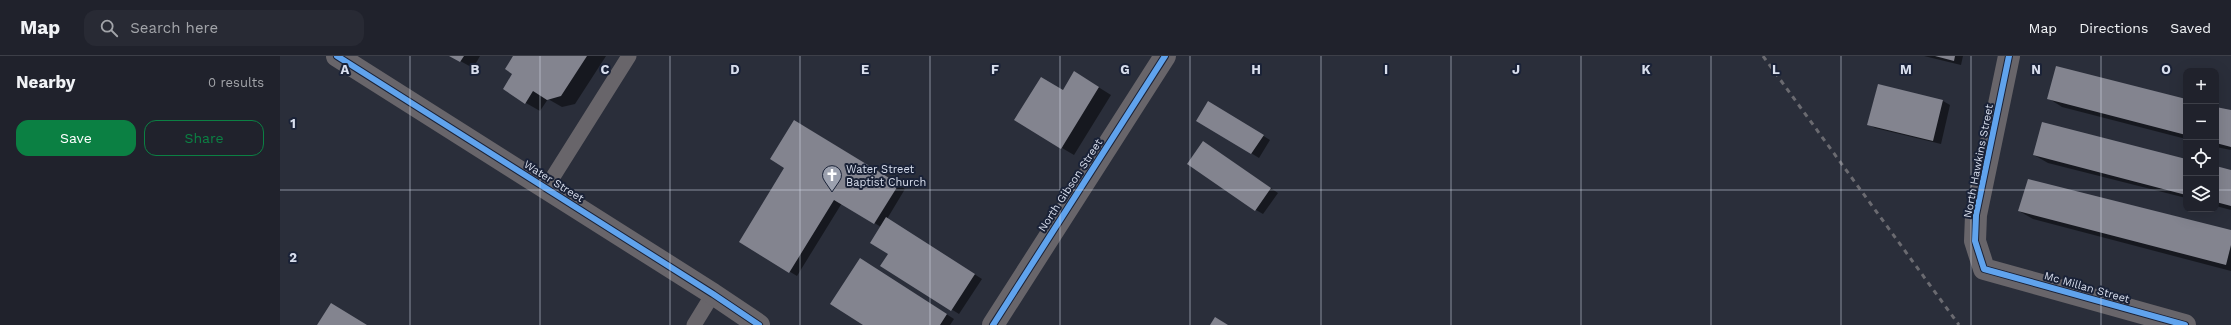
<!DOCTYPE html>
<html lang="en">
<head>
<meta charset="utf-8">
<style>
  :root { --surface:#20222c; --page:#282a34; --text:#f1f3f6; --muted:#a2a4a9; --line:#3d3f48; --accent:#0b8043 }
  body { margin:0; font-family:"Work Sans",sans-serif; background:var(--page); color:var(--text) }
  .controls { position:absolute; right:12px; top:12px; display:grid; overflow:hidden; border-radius:8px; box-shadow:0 4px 16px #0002 }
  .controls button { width:36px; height:36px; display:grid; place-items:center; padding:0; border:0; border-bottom:1px solid var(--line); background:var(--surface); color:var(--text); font:20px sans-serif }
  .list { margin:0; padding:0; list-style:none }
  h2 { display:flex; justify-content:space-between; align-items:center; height:52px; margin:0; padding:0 16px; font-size:17px }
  h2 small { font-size:13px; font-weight:400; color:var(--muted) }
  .actions { display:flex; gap:8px; padding:12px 16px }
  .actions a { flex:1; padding:9px 0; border:1px solid var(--accent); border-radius:12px; text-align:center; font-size:14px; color:var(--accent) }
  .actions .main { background:var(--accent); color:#fff }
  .icon { flex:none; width:22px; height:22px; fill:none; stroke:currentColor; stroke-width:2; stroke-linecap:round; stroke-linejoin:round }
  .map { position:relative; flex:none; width:1951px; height:269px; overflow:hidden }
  header { display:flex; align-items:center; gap:24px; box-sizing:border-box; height:56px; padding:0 20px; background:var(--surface); border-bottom:1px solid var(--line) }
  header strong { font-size:19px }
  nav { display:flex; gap:22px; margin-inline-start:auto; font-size:14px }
  .search { width:280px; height:36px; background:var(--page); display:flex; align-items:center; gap:10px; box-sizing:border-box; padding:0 14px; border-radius:12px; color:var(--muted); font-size:15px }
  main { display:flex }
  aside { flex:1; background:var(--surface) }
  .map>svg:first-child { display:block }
  .shadow { fill:#0007 }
  .building { fill:#83848f }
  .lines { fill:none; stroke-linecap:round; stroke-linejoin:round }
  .service { stroke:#68656a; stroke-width:15 }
  .minor { stroke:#68656a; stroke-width:22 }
  .rail { stroke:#6a6a70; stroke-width:3; stroke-dasharray:5 5; stroke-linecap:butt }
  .cycleway-casing { stroke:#1a2237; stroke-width:8 }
  .cycleway { stroke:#60a3ed; stroke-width:6 }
  .grid { fill:none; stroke:#d8deed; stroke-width:1; stroke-opacity:0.55 }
  .labels { text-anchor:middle; stroke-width:4; stroke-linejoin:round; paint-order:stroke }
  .street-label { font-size:11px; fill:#d8deed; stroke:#1a2237 }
  .poi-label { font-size:11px; fill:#d8deed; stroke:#1a2237; text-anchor:start }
  .grid-label { font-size:13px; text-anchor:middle; font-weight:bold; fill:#d8deed; stroke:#1a2237; stroke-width:4; stroke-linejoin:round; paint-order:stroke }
</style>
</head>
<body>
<header>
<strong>Map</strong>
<div class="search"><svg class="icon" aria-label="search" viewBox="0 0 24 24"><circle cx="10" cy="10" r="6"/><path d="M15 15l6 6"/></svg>Search here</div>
<nav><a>Map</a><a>Directions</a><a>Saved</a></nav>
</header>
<main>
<aside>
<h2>Nearby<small>0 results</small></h2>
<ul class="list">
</ul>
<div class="actions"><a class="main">Save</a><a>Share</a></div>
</aside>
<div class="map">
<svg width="1951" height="269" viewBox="0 0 1951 269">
  <rect width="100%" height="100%" fill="#2a2e3a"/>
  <path class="shadow" d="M171,0H200L193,12Z
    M234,0H326L295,48L282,51L268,43L260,55L246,47L234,18Z
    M1644,0H1683L1681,9Z
    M807,24L831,39L794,99L782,92Z
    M1598,29L1663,45L1670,49L1661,88L1595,72L1588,68Z
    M1768,42L1906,44V83L1782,51Z
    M935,50L990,84L979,102L917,64Z
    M1936,52L1951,55V94L1936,91Z
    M522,69L625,133L607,163L702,223L679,258L602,210L609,198L601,171L562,147L517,220L460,186L506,111Z
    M931,91L998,137L983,158L976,154Z
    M1754,99L1906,104V142L1768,107Z
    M1936,111L1951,115V154L1936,150Z
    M1739,155L1951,175V215L1753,163Z
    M587,207L674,263L670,269H585Z"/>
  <path class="building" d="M169,0H184L180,6Z
    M233,0H307L281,40L267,44L253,35L245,48L223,33L232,18L225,13Z
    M1655,0H1675L1674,5Z
    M1776,10L1906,43V79L1767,43Z
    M794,15L819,31L781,93L734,64L761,21L783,34Z
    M1598,28L1663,44L1653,85L1587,69Z
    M928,45L984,79L971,98L916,65Z
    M1936,51L1951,54V91L1936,87Z
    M514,64L619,128L594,168L554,144L509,217L459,186L504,112L490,103Z
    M1762,66L1906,103V139L1753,99Z
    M923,85L991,132L975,155L907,108Z
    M1936,110L1951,114V150L1936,146Z
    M1748,123L1951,174V189L1946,209L1738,155Z
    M606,161L695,218L671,255L600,210L608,198L590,187Z
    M580,202L667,258L660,269H583L550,248Z
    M51,247L87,269H37Z
    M935,261L948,269H930Z"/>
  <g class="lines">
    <path class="service" d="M266,132L349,0
      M414,269L433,238"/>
    <path class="minor" d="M57,0L433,238L479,269
      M1729,0L1696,159L1695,185L1704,213L1905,269
      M713,269L885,0"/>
    <path class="rail" d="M1483,0L1679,269"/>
    <defs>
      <path id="cycleway" d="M57,0L433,238L479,269
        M1729,0L1696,159L1695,185L1704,213L1905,269
        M713,269L885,0"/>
    </defs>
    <use href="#cycleway" class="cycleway-casing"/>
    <use href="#cycleway" class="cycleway"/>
  </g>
  <path class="grid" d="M130,0V269M260,0V269M390,0V269M520,0V269M650,0V269M780,0V269M910,0V269M1041,0V269M1171,0V269M1301,0V269M1431,0V269M1561,0V269M1691,0V269M1821,0V269M0,134H1906M1936,134H1951"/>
  <defs>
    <symbol id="church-pin" viewBox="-11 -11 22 30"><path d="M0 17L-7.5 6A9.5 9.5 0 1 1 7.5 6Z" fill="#9ba0ae" stroke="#1a2237"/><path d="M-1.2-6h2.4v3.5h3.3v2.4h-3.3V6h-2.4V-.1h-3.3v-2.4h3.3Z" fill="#fff"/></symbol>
  </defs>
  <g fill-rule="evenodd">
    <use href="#church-pin" x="541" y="108" width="22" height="30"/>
  </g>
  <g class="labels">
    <g class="street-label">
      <text transform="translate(1698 105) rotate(-79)" y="4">North Hawkins Street</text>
      <text transform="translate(274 125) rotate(32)" y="4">Water Street</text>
      <text transform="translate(790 129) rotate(-57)" y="4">North Gibson Street</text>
      <text transform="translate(1807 231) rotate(16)" y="4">Mc Millan Street</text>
    </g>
    <g class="poi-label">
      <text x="566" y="117">Water Street<tspan x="566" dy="13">Baptist Church</tspan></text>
    </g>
  </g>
  <g class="grid-label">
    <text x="65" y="18">A</text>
    <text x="195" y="18">B</text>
    <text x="325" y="18">C</text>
    <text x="455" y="18">D</text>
    <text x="585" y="18">E</text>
    <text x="715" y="18">F</text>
    <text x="845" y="18">G</text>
    <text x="976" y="18">H</text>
    <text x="1106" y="18">I</text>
    <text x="1236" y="18">J</text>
    <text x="1366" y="18">K</text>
    <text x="1496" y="18">L</text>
    <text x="1626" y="18">M</text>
    <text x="1756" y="18">N</text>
    <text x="1886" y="18">O</text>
    <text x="13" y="72">1</text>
    <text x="13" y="206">2</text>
  </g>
</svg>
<div class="controls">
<button>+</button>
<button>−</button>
<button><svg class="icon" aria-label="locate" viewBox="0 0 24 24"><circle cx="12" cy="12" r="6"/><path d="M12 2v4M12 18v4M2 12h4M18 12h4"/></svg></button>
<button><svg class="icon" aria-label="layers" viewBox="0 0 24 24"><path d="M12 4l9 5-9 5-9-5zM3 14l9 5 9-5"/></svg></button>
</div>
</div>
</main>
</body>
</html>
